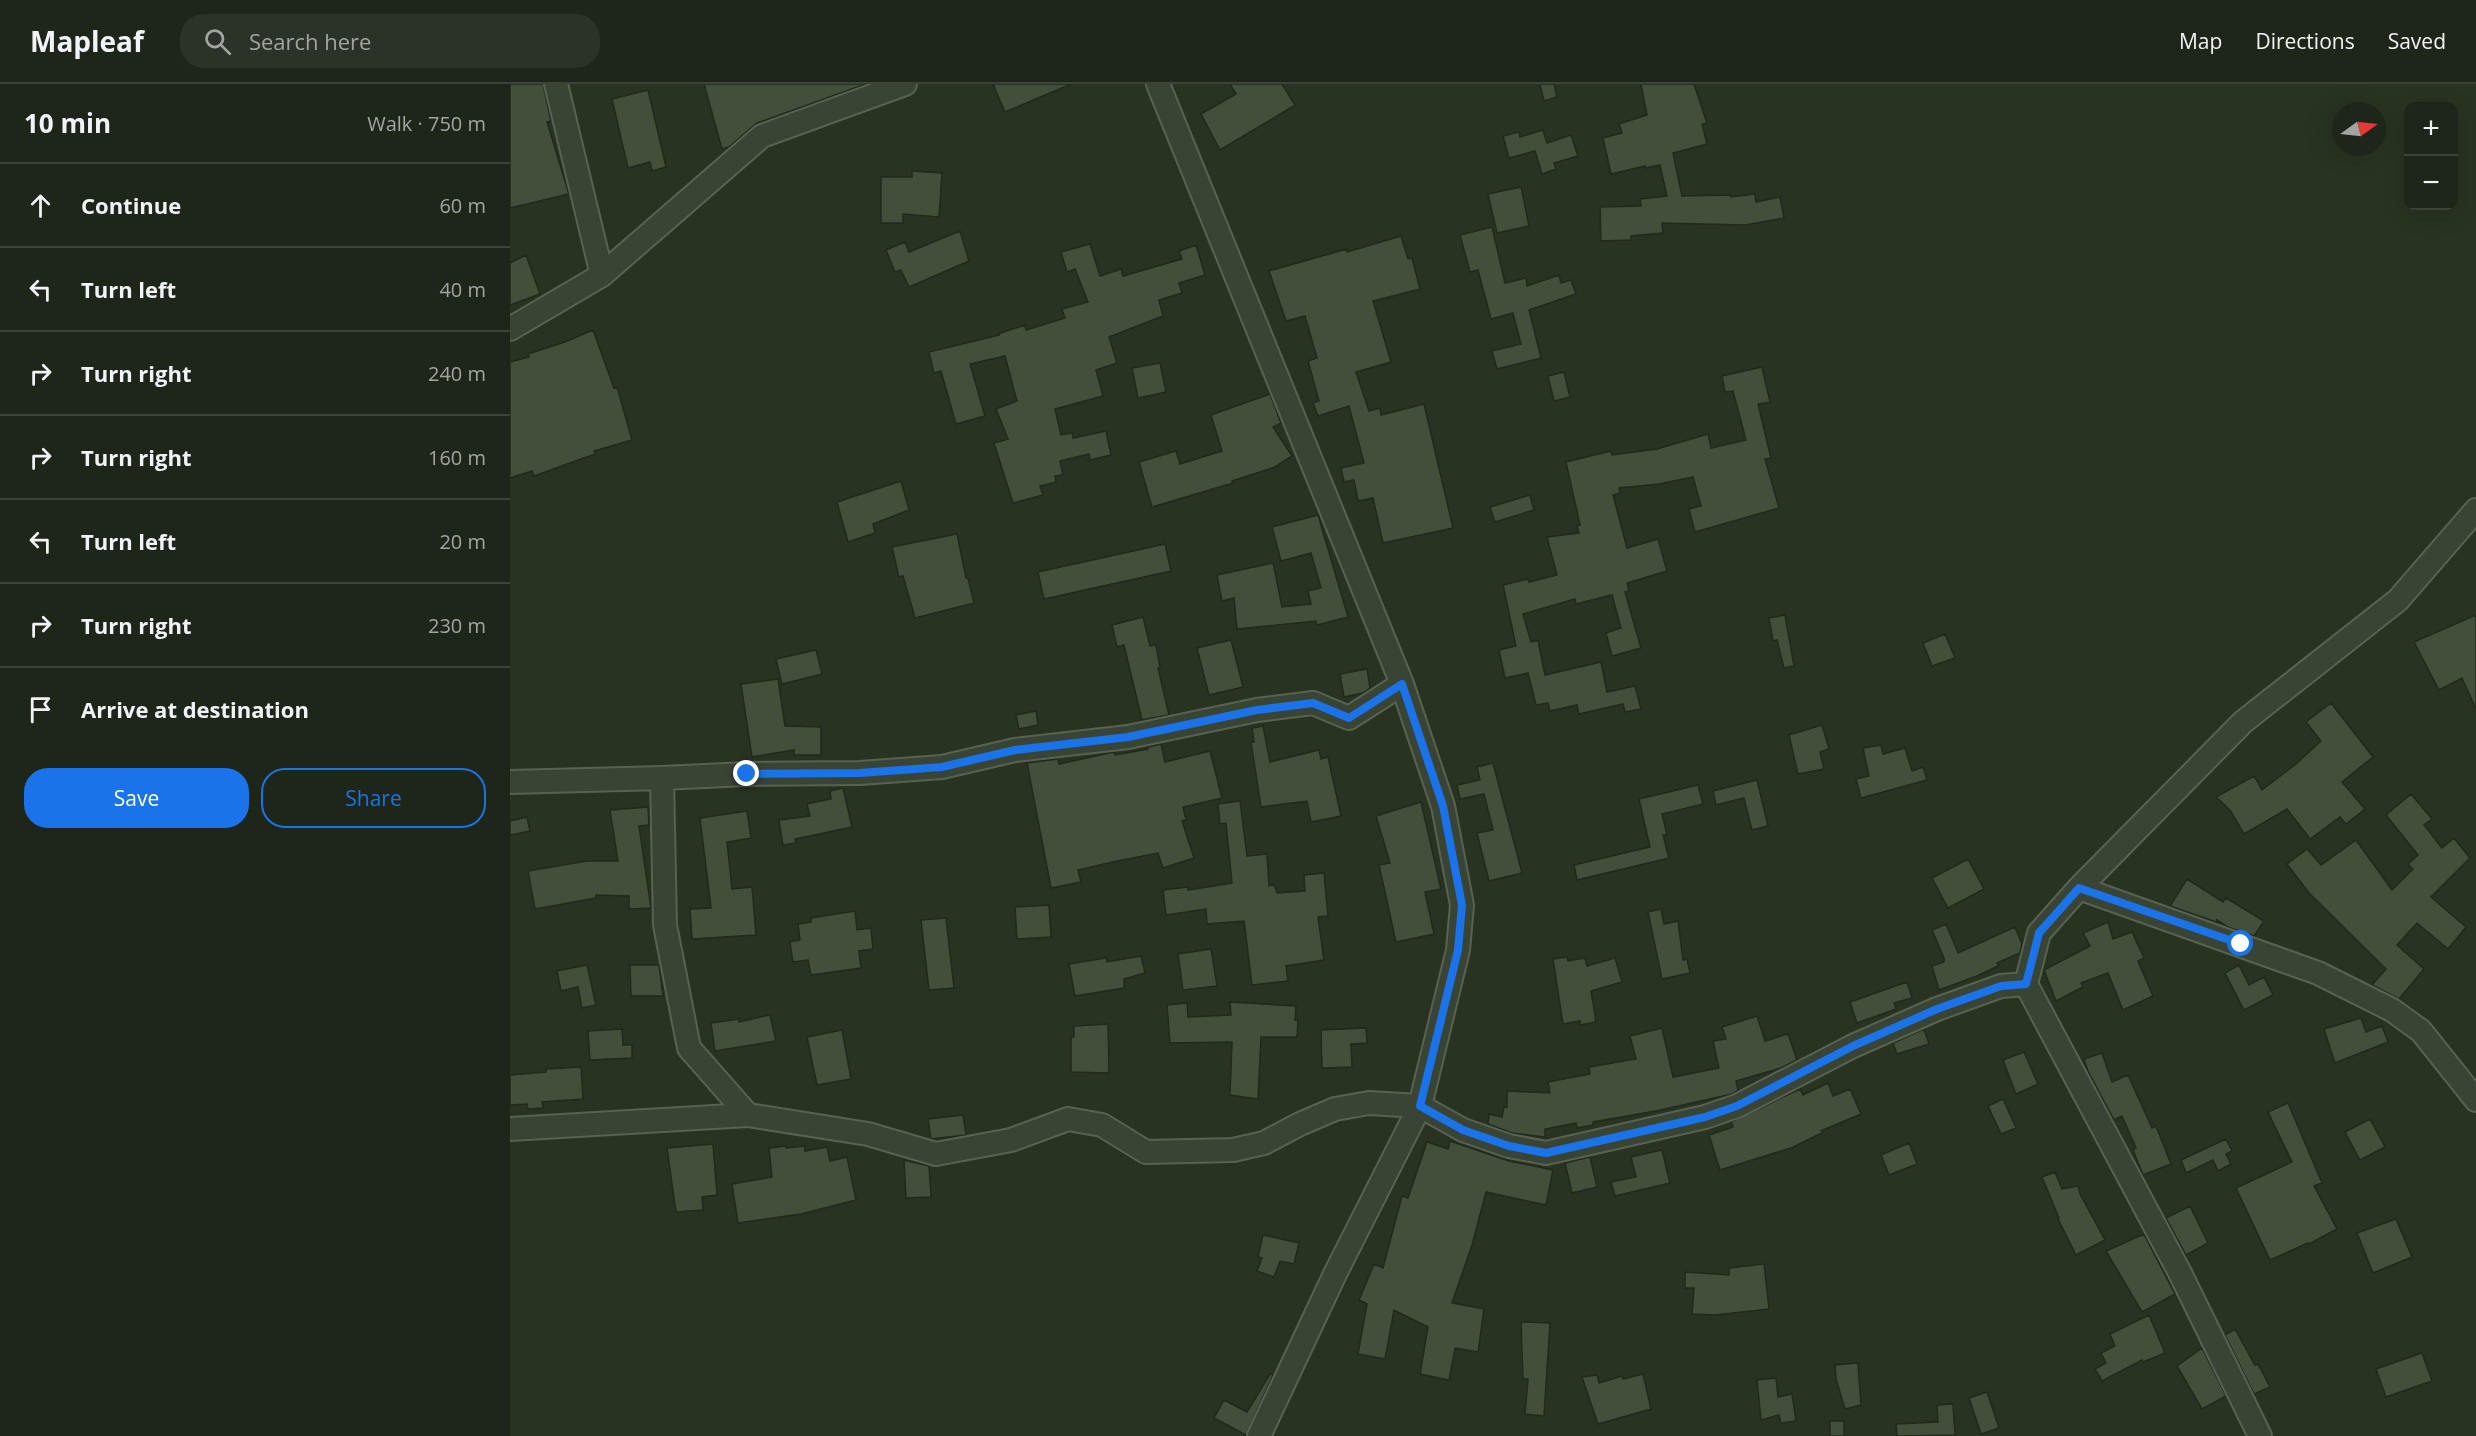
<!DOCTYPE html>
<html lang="en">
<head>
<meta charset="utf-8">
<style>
  :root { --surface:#1e261a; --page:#2b3227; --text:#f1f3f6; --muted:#a1a5a2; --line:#3c4339; --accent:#1a73e8 }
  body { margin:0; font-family:"Open Sans",sans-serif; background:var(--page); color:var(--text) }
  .controls { position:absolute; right:18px; top:18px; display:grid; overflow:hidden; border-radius:12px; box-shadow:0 6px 24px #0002 }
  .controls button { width:54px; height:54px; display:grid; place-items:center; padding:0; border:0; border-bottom:2px solid var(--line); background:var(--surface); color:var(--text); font:30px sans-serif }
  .compass { position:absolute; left:1822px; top:18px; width:54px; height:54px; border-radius:50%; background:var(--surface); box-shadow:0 6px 24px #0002; rotate:75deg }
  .stop { position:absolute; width:18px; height:18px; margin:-14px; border:4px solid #1a73e8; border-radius:50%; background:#fff }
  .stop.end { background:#1a73e8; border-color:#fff; box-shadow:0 2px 6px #0008 }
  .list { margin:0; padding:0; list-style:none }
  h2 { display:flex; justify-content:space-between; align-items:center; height:78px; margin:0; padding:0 24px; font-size:26px }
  h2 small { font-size:20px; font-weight:400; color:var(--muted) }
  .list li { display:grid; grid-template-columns:39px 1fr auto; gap:18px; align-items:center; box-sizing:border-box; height:84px; padding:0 24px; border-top:2px solid var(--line) }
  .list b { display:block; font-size:22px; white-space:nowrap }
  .list em { font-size:20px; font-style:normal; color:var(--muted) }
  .actions { display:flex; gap:12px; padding:18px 24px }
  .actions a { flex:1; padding:14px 0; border:2px solid var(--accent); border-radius:24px; text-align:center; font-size:21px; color:var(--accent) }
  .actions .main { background:var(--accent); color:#fff }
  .icon { flex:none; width:33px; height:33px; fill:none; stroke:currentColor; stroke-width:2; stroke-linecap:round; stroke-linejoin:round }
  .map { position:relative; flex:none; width:1966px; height:1352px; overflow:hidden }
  header { display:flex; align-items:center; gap:36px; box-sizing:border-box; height:84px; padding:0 30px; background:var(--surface); border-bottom:2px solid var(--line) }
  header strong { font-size:28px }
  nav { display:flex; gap:33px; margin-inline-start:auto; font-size:21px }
  .search { width:420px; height:54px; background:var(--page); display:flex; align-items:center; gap:15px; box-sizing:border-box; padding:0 21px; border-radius:24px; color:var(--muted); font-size:22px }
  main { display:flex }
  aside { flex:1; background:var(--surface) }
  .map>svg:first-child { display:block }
  .building { fill:#42503b; stroke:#212a1c; stroke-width:1.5 }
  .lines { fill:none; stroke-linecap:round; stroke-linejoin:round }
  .minor-casing { stroke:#576252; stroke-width:26 }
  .minor { stroke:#3a4435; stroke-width:22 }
  .route { stroke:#1a73e8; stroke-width:8 }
</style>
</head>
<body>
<header>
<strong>Mapleaf</strong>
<div class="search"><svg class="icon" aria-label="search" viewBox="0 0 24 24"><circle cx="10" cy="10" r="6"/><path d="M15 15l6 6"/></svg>Search here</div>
<nav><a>Map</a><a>Directions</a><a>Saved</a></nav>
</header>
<main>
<aside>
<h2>10 min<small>Walk · 750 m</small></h2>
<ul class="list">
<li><svg class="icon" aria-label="ahead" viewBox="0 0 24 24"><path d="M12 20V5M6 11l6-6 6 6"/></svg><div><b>Continue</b></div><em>60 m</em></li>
<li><svg class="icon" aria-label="left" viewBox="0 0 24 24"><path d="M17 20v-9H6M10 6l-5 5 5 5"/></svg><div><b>Turn left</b></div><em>40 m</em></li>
<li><svg class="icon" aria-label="right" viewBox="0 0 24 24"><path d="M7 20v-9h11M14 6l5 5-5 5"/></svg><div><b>Turn right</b></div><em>240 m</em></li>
<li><svg class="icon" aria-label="right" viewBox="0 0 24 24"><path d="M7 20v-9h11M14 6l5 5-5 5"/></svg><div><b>Turn right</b></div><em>160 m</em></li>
<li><svg class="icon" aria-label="left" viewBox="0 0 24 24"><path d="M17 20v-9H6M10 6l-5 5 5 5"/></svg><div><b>Turn left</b></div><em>20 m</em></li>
<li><svg class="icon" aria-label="right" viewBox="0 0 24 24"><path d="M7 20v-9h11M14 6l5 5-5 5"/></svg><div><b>Turn right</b></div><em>230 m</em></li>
<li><svg class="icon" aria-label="arrive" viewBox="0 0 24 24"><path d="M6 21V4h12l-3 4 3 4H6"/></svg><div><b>Arrive at destination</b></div></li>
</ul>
<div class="actions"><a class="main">Save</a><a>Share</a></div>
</aside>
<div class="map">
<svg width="1966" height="1352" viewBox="0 0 1966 1352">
  <rect width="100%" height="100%" fill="#283322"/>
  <path class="building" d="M0,0H33L41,37L37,38L59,110L0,124Z
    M194,0H356L247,39L219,63L212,65Z
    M483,0H561L495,28Z
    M720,0H772L785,21L710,66L691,30L726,10Z
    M1030,0H1044L1047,13L1034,17Z
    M1131,0H1184L1197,39L1192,40L1197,60L1163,69L1172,112L1221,111V113L1245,110L1246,118L1270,113L1274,134L1235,141L1152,139L1153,149L1121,152V156L1091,157L1090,123L1131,122L1130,115L1157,112L1150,81L1135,84V82L1101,90L1093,54L1112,49L1109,40L1137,31Z
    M138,6L156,83L142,87L140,78L118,84L102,15Z
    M1033,46L1037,59L1061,51L1068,72L1044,79L1046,85L1032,90L1025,67L999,74L993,52L1009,48L1010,53Z
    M402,87L432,89L429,133L393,130V139H371V93H402Z
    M1011,103L1019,142L987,149L978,110Z
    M982,143L995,199L1016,194L1017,202L1049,191L1051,199L1061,196L1066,210L1019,226L1031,274L987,285L982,267L1011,260L1003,229L981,235L968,186L960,188L950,151Z
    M450,147L459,177L399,203L391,186L385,188L376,166L395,158L399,168Z
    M891,152L898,175L902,174L910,205L863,217L881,278L846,288L859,327L870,324L871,331L914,320L943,444L873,459L863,414L848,417L844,396L834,398L831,384L854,379L839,322L808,332L803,319L809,317L798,277L807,274L795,232L776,237L759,187L837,165V168Z
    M580,160L590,192L611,185L613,192L672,175L669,167L686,161L695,191L669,199L672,209L649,216L653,232L599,253L607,279L586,286L593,312L545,325L551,351L562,349L563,354L596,347L601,371L580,376L579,370L550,377L553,391L545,392L546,398L530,402L533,411L503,419L484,359L498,355L486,325L507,317L495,272L460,280L475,332L446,340L431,287L424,289L419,268L489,251L488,250L515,241L516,246L555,234L552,225L578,218L565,185L557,188L551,168Z
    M16,171L30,210L0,221V179Z
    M83,246L104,304L107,303L122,356L84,367L85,370L24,392L22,387L0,394V278L19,273L18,270L55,258Z
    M650,279L656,308L628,314L622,284Z
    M1252,283L1260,318L1248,320L1261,374L1255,375L1269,424L1185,448L1179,425L1191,422L1183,393L1149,400L1109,404L1110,409L1103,411L1117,464L1148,455L1157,487L1117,499L1119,507L1115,508L1131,564L1102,572L1096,549L1111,544L1102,511L1066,520L1065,515L1013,530L1021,558L1028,557L1035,591L1091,578L1097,608L1125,602L1131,625L1115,628L1113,620L1069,630L1067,621L1040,627L1038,619L1026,621L1018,589L995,594L989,566L1006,562L993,501L1018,495L1019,498L1047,491L1037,453L1069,449L1067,442L1070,441L1056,378L1101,367L1102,371L1147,365L1198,350L1201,364L1236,356L1223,307L1215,308L1212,292Z
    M1054,288L1060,313L1044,317L1038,292Z
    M760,310L771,339L763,343L782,372L765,383L722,397L723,399L642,423L629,378L666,367L670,380L712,367L701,331Z
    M391,397L399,426L363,440L365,449L338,458L327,418Z
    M1020,411L1024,426L985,438L980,423Z
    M808,431L838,533L807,541L806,537L727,545L724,514L712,517L707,491L763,479L772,523L801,520L798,507L811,504L801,469L771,477L762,443Z
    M447,450L456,494H458L464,519L405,534L393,492L389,493L382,463Z
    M655,460L661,487L534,515L528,488Z
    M1275,531L1284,582L1274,584L1267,556L1263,557L1259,534Z
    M1966,531V625L1952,594L1929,606L1904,558Z
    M633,533L640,562L646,561L650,583L648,584L659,631L632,636L614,561L607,563L602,541Z
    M1435,550L1445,574L1422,582L1413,559Z
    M721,556L733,603L699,611L687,564Z
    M306,566L312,590L272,600L266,575Z
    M857,585L860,604L853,609L834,613L830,590Z
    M268,595L275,642L311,643V671H284V666L242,673L231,600Z
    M1821,619L1863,673L1832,698L1855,725L1836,740L1830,733L1800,755L1777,725L1734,750L1720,726L1706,713L1744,692L1752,706L1786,680L1811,657L1796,638Z
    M526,627L528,641L509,645L506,631Z
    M1312,641L1319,665L1310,668L1314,685L1288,690L1279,651Z
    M753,642L760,678L809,666L811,675L818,673L831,732L801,738L797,717L751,723L741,658H744L742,644Z
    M651,660L655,678L700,667L712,714L673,723L676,736L672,737L684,774L653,784L648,769L607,777L568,786L571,798L541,804L517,679L548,675L549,680L604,668L605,671L638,665V663Z
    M1371,661L1373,670L1395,664L1402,687L1413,683L1417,696L1351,714L1346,695L1359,692L1353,664Z
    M983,679L1012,789L979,797L967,749L983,746L974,710L950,715L947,701L970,696L967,683Z
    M1247,696L1258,742L1242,746L1234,714L1206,721L1203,707Z
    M1188,701L1193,720L1152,730L1157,751H1153L1159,774L1067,796L1064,781L1140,763L1129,715Z
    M333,704L342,743L285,755L286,759L273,761L269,736L300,732L297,720L321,715L320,707Z
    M1901,710L1922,735L1914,741L1932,764L1944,754L1960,774L1921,813L1956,843L1938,865L1907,839L1887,861L1914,885L1889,915L1862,901L1876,885L1799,809L1777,780L1797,765L1811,781L1846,756L1882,806L1903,785L1898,780L1908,771L1876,731Z
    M730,717L737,772L757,770L759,802L764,800L767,809L795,807L794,791L814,789L818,832L808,833L814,876L776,882L778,897L742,901L734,837L697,840L696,825L656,831L653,806L678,803V806L722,799L716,739L710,740L708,720Z
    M911,718L931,805L915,808L924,850L886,858L869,781L880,779L866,732Z
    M138,723L139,741L129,742L141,824L119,825V812L86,811V814L25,825L18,787L77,777H108L100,726Z
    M237,727L241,754L217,758L222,805L242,803L246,851L182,855L180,825L201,824L190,734Z
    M17,733L20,747L0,751V737Z
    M1458,775L1474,805L1438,824L1422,794Z
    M1677,795L1713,818L1716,814L1754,837L1744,852L1718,843L1706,835L1709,839L1660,822Z
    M539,821L541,853L507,855L505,823Z
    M1151,825L1154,840L1168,837L1173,876L1177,875L1180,889L1152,895L1138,828Z
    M345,827L347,846L361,844L363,865L349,867L351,884L301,891L298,876L283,878L280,858L290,856L288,840L301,838V834Z
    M436,834L444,904L419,906L411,836Z
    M1598,838L1603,855L1622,848L1634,874L1628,877L1643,912L1613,926L1598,889L1571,899L1573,903L1546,917L1534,886L1580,862L1573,849Z
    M1436,840L1448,869L1505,843L1512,860L1510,869L1487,879L1488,882L1467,892L1429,906L1422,882L1434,878V874L1422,846Z
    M701,865L707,902L673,906L668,870Z
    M631,872L635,889L614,895V904L565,912L559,880L596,874L597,878Z
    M1057,873L1058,877L1075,874L1077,882L1105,874L1112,898L1081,907L1086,938L1070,941V937L1053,940L1043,875Z
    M77,881L86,921L72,924L68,903L51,907L47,887Z
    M120,881H149L153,912H121Z
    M1729,881L1739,901L1754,893L1763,911L1734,926L1715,889Z
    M1397,898L1402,914L1384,919L1386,925L1347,939L1340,918Z
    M720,918L786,922L785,936H788L787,953H751L748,1015L720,1011L722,958L660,959L657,921L677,919L678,933L721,931Z
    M260,931L266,957L205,967L201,939L229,935V938Z
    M1247,932L1255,957L1278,950L1287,976L1271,984L1226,997L1228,1006L1222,1010L1146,1027L1083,1038V1041L1067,1044L1066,1039L1035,1045V1053L1002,1049L978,1040L979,1030L992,1033L994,1022L997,1023V1007L1040,1009L1038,998L1080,990L1079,983L1126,975L1120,952L1152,944L1163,993L1209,984L1203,957L1216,955L1212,943Z
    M1851,934L1856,948L1872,942L1878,958L1825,979L1814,945Z
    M598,940L599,989L561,988V953H564V942Z
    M856,944L857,959L841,960L842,983L812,984L811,946Z
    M112,945L113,961H122V974L80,976L78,947Z
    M1414,945L1419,960L1387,970L1383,959Z
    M332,946L341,995L307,1001L297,953Z
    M1514,968L1528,1000L1506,1010L1493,976Z
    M1592,969L1602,998L1618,991L1642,1044L1646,1042L1661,1080L1633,1091L1623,1066L1626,1064L1612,1032L1604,1036L1578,987L1574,975Z
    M71,983L73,1015L32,1018L33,1024L18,1025L17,1020L0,1021V991L36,988V985Z
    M1318,999L1323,1012L1340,1005L1351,1030L1311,1047L1312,1049L1281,1064L1210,1086L1199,1051L1223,1043L1221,1038L1290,1005L1293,1011Z
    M1493,1015L1506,1044L1491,1050L1478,1022Z
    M1778,1019L1812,1099L1804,1102L1827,1145L1799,1160L1798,1159L1760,1176L1726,1104L1782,1078L1758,1028Z
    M453,1031L456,1051L421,1055L418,1035Z
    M1860,1035L1875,1063L1850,1076L1835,1048Z
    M1716,1055L1722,1067L1716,1070L1721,1080L1708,1087L1703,1076L1676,1089L1671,1076Z
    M940,1057L999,1077L1043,1086L1036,1121L976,1108L962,1161L942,1219L974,1225L968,1268L945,1264L939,1296L910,1290L918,1243L884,1226L875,1275L848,1270L857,1220L849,1216L864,1180L873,1184L892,1112L898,1114L917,1058L938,1065Z
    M1399,1059L1407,1080L1379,1091L1371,1071Z
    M203,1060L207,1111L192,1113L193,1126L166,1128L157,1064Z
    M276,1062V1064L295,1062V1067L317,1063L320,1077L337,1073L346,1116L291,1130L228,1139L222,1100L262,1093L259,1064Z
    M1152,1066L1160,1099L1105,1112L1101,1098L1126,1093L1121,1073Z
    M1080,1073L1087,1103L1062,1109L1055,1079Z
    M394,1076L419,1082L421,1113L396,1114Z
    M1545,1088L1552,1105L1568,1102L1570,1110L1595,1156L1566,1171L1548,1135L1549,1134L1532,1093Z
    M1680,1122L1698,1159L1676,1171L1656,1134Z
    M1886,1135L1902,1173L1863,1189L1847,1149Z
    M1634,1150L1665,1210L1632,1228L1596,1167Z
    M753,1151L789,1159L784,1180L770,1177L764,1193L747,1187L752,1174L748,1173Z
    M1254,1180L1259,1225L1205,1231L1182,1230L1184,1204H1175V1188L1219,1191V1184Z
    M1639,1231L1655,1269L1633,1278L1632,1276L1592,1297L1585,1285L1596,1279L1591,1269L1605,1262L1600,1250Z
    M1011,1238L1040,1239L1034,1332L1015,1330L1018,1295H1013Z
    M1725,1245L1745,1281L1748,1280L1760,1303L1744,1310L1715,1251Z
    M1692,1264L1716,1312L1692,1325L1667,1282Z
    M1912,1269L1922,1297L1876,1313L1866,1285Z
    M1348,1279L1351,1321L1335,1325L1326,1295L1325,1281Z
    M760,1290L763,1291L736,1351L704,1334L714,1316L737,1328Z
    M1133,1290L1141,1325L1088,1340L1072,1293L1087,1291L1089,1299L1112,1292L1113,1295Z
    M1266,1294L1268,1313L1282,1310L1286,1337L1271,1339L1269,1331L1251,1336L1247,1296Z
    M1477,1308L1489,1344L1471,1350L1459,1314Z
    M1443,1320L1445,1351L1387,1352L1386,1340L1428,1338L1427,1321Z
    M1320,1337H1334V1352H1320Z"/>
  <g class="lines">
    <defs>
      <path id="minor" d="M46,0L92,191
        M0,245L92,191L252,52L395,0
        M152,694L155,841L179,964L238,1031L358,1050L426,1070L501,1056L558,1035L592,1041L636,1068L723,1066L754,1059L790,1040L825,1025L859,1019L910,1022L948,866L952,821L933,722L892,600L648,0
        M0,698L152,694L237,690L350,689L432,683L505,666L618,653L747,626L803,619L839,634L892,600
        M1569,804L1733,638L1888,516L1966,426
        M1516,900L1669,1187L1750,1352
        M0,1045L238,1031
        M749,1352L825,1190L910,1022L953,1046L999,1062L1036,1069L1195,1033L1227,1022L1343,962L1427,925L1491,902L1516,900L1529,849L1569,804L1808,889L1882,926L1911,947L1966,1016"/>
    </defs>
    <use href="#minor" class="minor-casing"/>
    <use href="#minor" class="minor"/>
  </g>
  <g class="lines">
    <path class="route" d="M237,690L350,689L432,683L505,666L618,653L747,626L803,619L839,634L892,600L933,722L952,821L948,866L910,1022L953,1046L999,1062L1036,1069L1195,1033L1227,1022L1343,962L1427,925L1491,902L1516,900L1529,849L1569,804L1731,860"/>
  </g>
</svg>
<div class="controls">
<button>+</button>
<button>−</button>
</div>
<svg class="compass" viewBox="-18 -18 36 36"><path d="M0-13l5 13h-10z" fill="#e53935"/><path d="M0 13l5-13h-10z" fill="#a1a5a2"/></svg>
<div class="stop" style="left:1731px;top:860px"></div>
<div class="stop end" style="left:237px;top:690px"></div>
</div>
</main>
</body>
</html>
